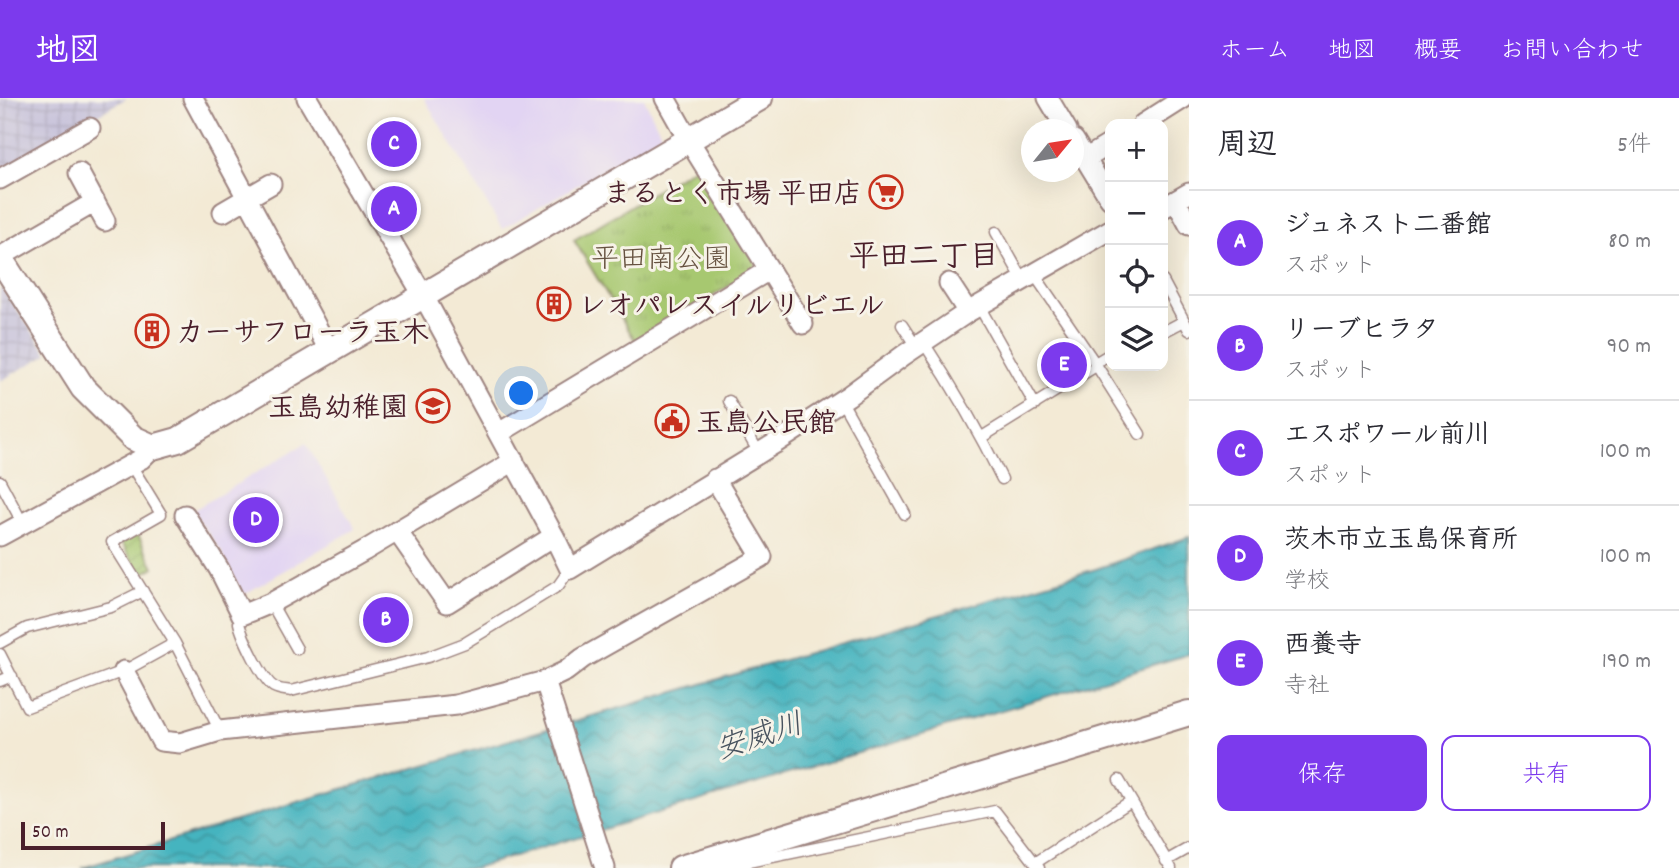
<!DOCTYPE html>
<html lang="ja">
<head>
<meta charset="utf-8">
<style>
  :root { --surface:#fff; --page:#f2f2f3; --text:#2b2b33; --muted:#7c7c81; --line:#e1e1e2; --accent:#7c3aed }
  body { margin:0; font-family:Dekko,"Klee One",sans-serif; background:var(--page); color:var(--text) }
  .controls { position:absolute; right:21px; top:21px; display:grid; overflow:hidden; border-radius:14px; box-shadow:0 7px 28px #0002 }
  .controls button { width:63px; height:63px; display:grid; place-items:center; padding:0; border:0; border-bottom:2px solid var(--line); background:var(--surface); color:var(--text); font:35px sans-serif }
  .compass { position:absolute; left:1021px; top:21px; width:63px; height:63px; border-radius:50%; background:var(--surface); box-shadow:0 7px 28px #0002; rotate:60deg }
  .scale { position:absolute; left:21px; bottom:18px; width:144px; box-sizing:border-box; padding-left:7px; border:4px solid #4a1f2b; border-top:0; font-size:19px; line-height:24px; white-space:nowrap; color:#4a1f2b; -webkit-text-stroke:5px #f7f3e8; paint-order:stroke }
  .you { position:absolute; left:522px; top:296px; width:24px; height:24px; margin:-18px; border:5px solid #fff; border-radius:50%; background:#1a73e8; box-shadow:0 0 0 10px #1a73e833 }
  .badge { display:grid; place-items:center; width:46px; height:46px; border-radius:50%; background:var(--accent); color:#fff; font-size:23px; font-weight:700 }
  .pin { position:absolute; translate:-50% -50%; border:4px solid #fff; box-shadow:0 2px 7px #0006 }
  .list { margin:0; padding:0; list-style:none }
  h2 { display:flex; justify-content:space-between; align-items:center; height:91px; margin:0; padding:0 28px; font-size:30px }
  h2 small { font-size:23px; font-weight:400; color:var(--muted) }
  .list li { display:grid; grid-template-columns:46px 1fr auto; gap:21px; align-items:center; box-sizing:border-box; height:105px; padding:0 28px; border-top:2px solid var(--line) }
  .list b { display:block; font-size:26px; white-space:nowrap }
  .list p { margin:0; font-size:23px; white-space:nowrap; color:var(--muted) }
  .list em { font-size:23px; font-style:normal; color:var(--muted) }
  .actions { display:flex; gap:14px; padding:21px 28px }
  .actions a { flex:1; padding:16px 0; border:2px solid var(--accent); border-radius:14px; text-align:center; font-size:24px; color:var(--accent) }
  .actions .main { background:var(--accent); color:#fff }
  .icon { flex:none; width:38px; height:38px; fill:none; stroke:currentColor; stroke-width:2; stroke-linecap:round; stroke-linejoin:round }
  .map { position:relative; flex:none; width:1189px; height:770px; overflow:hidden }
  header { display:flex; align-items:center; gap:42px; box-sizing:border-box; height:98px; padding:0 35px; background:var(--accent); color:#fff }
  header strong { font-size:33px }
  nav { display:flex; gap:38px; margin-inline-start:auto; font-size:24px }
  main { display:flex }
  aside { flex:1; background:var(--surface) }
  .map>svg:first-child { display:block }
  .built { fill:#e2d4f3 }
  .industrial { fill:url(#industrial-grid) }
  .park { fill:url(#park-tufts); stroke:#78744e; stroke-width:2 }
  .garden { fill:url(#garden-furrows); stroke:#78744e; stroke-width:2 }
  .water { fill:url(#water-waves); stroke:#486a75; stroke-width:2 }
  .lines { fill:none; stroke-linecap:round; stroke-linejoin:round }
  .service-casing { stroke:#9e8480; stroke-width:13 }
  .minor-casing { stroke:#9e8480; stroke-width:23 }
  .tertiary-casing { stroke:#9e8480; stroke-width:28 }
  .service { stroke:#fff; stroke-width:10 }
  .minor { stroke:#fff; stroke-width:19 }
  .tertiary { stroke:#fff; stroke-width:24 }
  .labels { text-anchor:middle; stroke-width:6; stroke-linejoin:round; paint-order:stroke }
  .poi-label { font-size:28px; font-weight:bold; fill:#4a1f2b; stroke:#f7f3e8; text-anchor:start }
  .park-label { font-size:28px; fill:#665240; stroke:#f7f3e8 }
  .neighbourhood-label { font-size:30px; font-weight:bold; fill:#4a1f2b; stroke:#f7f3e8 }
  .water-label { font-size:30px; font-style:italic; fill:#48535f; stroke:#f7f3e8 }
</style>
</head>
<body>
<header>
<strong>地図</strong>
<nav><a>ホーム</a><a>地図</a><a>概要</a><a>お問い合わせ</a></nav>
</header>
<main>
<div class="map">
<svg width="1189" height="770" viewBox="0 0 1189 770">
  <defs>
    <pattern id="industrial-grid" width="8" height="8" patternUnits="userSpaceOnUse" patternTransform="scale(1.75)"><rect width="8" height="8" fill="#c5c0da"/><path d="M0 4h8M4 0v8" fill="none" stroke="#aba5bb"/></pattern>
    <pattern id="park-tufts" width="24" height="20" patternUnits="userSpaceOnUse" patternTransform="scale(1.75)"><rect width="24" height="20" fill="#a7c870"/><path d="M3 7l-1-3M5 7V3M7 7l1-3M15 17l-1-3M17 17v-4M19 17l1-3" fill="none" stroke="#91ab61"/></pattern>
    <pattern id="garden-furrows" width="10" height="10" patternUnits="userSpaceOnUse" patternTransform="scale(1.75)"><rect width="10" height="10" fill="#a7c870"/><path d="M-1 1l2-2M0 10L10 0M9 11l2-2" fill="none" stroke="#91ab61"/></pattern>
    <pattern id="water-waves" width="16" height="10" patternUnits="userSpaceOnUse" patternTransform="scale(1.75)"><rect width="16" height="10" fill="#45b4bf"/><path d="M0 5q4-4 8 0t8 0" fill="none" stroke="#3c929b"/></pattern>
  </defs>
  <rect width="100%" height="100%" fill="#f7f3e8"/>
  <filter id="ink" filterUnits="userSpaceOnUse"><feTurbulence type="fractalNoise" baseFrequency=".0143" numOctaves="2"/><feDisplacementMap in="SourceGraphic" scale="14" xChannelSelector="R" yChannelSelector="G"/><feConvolveMatrix kernelMatrix="1 2 1 2 8 2 1 2 1" color-interpolation-filters="sRGB"/></filter>
  <filter id="wash" filterUnits="userSpaceOnUse"><feTurbulence type="fractalNoise" baseFrequency=".00686" numOctaves="4" result="noise"/><feDisplacementMap in="SourceGraphic" scale="28" xChannelSelector="R" yChannelSelector="G"/><feGaussianBlur stdDeviation="1.57" result="paint"/><feColorMatrix in="noise" values="0 0 0 0 0 0 0 0 0 0 0 0 0 0 0 0 0 1.4 0 .05"/><feComposite in="paint" operator="in"/></filter>
  <g filter="url(#wash)">
    <rect width="100%" height="100%" fill="#f3ead5"/>
    <path class="built" d="M424,0H644L662,38L502,131Z
      M306,345L355,431L243,497L221,453L192,413Z"/>
    <path class="industrial" d="M0,0H127L0,73Z
      M2,190L48,256L0,283V192Z"/>
    <path class="park" d="M698,67L756,162L754,173L636,244L574,142Z"/>
    <path class="garden" d="M137,435L154,469L140,477L121,444Z"/>
    <path class="water" d="M1189,439V556L474,770H82L301,703L1096,471Z"/>
  </g>
  <g filter="url(#ink)">
    <g class="lines">
      <defs>
        <path id="service" d="M996,134L1023,182
          M1034,176L1095,265L1110,256
          M1163,183L1189,232
          M979,208L1035,307
          M902,227L917,250
          M1163,234L1184,223
          M924,245C953,289 979,334 1002,381
          M1095,265L1140,336
          M841,302L905,416
          M729,303L759,355
          M982,339L1096,268
          M131,367L161,416L112,444L175,545L220,633
          M0,383L23,426
          M271,505L297,551
          M242,517L239,525C242,538 263,583 274,589C279,592 286,592 291,593L428,559L465,545L558,488L570,471
          M0,545L27,530L111,509L143,493
          M0,556L27,609L124,573L175,545
          M0,583L12,578
          M1119,682L1171,770
          M1166,763L1189,750
          M722,765L734,767L995,713L1039,770
          M1035,765L1131,703"/>
        <path id="minor" d="M193,0L329,252
          M307,0L423,197L554,438L570,471L774,346L848,298L904,257L968,214L1110,132
          M665,0L688,41L803,226
          M1048,0L1067,32
          M1143,26L1184,0
          M1074,42L1110,101
          M1085,61L1110,46
          M79,75L105,123
          M0,81L90,30
          M1176,103L1189,127
          M1163,110L1189,95
          M223,114L271,86
          M0,159L95,104
          M949,185L968,214
          M499,335L769,172
          M185,417L219,471L242,517L271,505L364,453L514,363
          M397,433L447,505L554,438
          M0,438L141,361L153,349
          M124,573L161,643L180,645L220,633L456,607L545,583L566,573L583,560L762,459L715,381
          M545,583L605,770"/>
        <path id="tertiary" d="M0,160L83,290L133,340L153,349L178,342L760,0
          M681,770L1189,615"/>
      </defs>
      <use href="#service" class="service-casing"/>
      <use href="#minor" class="minor-casing"/>
      <use href="#tertiary" class="tertiary-casing"/>
      <use href="#service" class="service"/>
      <use href="#minor" class="minor"/>
      <use href="#tertiary" class="tertiary"/>
    </g>
  </g>
  <defs>
    <symbol id="supermarket-ring" viewBox="-11 -11 22 22"><circle r="9.5" fill="#f7f3e8" stroke="#c8321e" stroke-width="1.5"/><path d="M-6-5.5h2.5l.6 2H6L4.5 2H-2.5L-4.4-4H-6ZM-1.5 3.2a1.3 1.3 0 1 0 .1 0ZM3 3.2a1.3 1.3 0 1 0 .1 0Z" fill="#c8321e"/></symbol>
    <symbol id="building-ring" viewBox="-11 -11 22 22"><circle r="9.5" fill="#f7f3e8" stroke="#c8321e" stroke-width="1.5"/><path d="M-4-6H4V6H1V3H-1V6H-4ZM-2.5-4.3h1.7v1.8h-1.7ZM.8-4.3h1.7v1.8H.8ZM-2.5-1h1.7V.8h-1.7ZM.8-1h1.7V.8H.8Z" fill="#c8321e"/></symbol>
    <symbol id="school-ring" viewBox="-11 -11 22 22"><circle r="9.5" fill="#f7f3e8" stroke="#c8321e" stroke-width="1.5"/><path d="M0-5L7-2L0 1L-7-2ZM-4 1L0 2.5L4 1V4Q0 6-4 4Z" fill="#c8321e"/></symbol>
    <symbol id="civic-ring" viewBox="-11 -11 22 22"><circle r="9.5" fill="#f7f3e8" stroke="#c8321e" stroke-width="1.5"/><path d="M-.6-6.5H3V-4.5H.6V-3L4-1V1h2V6H-6V1h2V-1L-.6-3ZM-1.2 2.5V6h2.4V2.5Z" fill="#c8321e"/></symbol>
  </defs>
  <g fill-rule="evenodd">
    <use href="#supermarket-ring" x="867" y="75" width="38" height="38"/>
    <use href="#building-ring" x="535" y="187" width="38" height="38"/>
    <use href="#building-ring" x="133" y="214" width="38" height="38"/>
    <use href="#school-ring" x="414" y="289" width="38" height="38"/>
    <use href="#civic-ring" x="653" y="304" width="38" height="38"/>
  </g>
  <g class="labels">
    <g class="poi-label">
      <text x="862" y="104" text-anchor="end">まるとく市場 平田店</text>
      <text x="578" y="216">レオパレスイルリビエル</text>
      <text x="176" y="243">カーサフローラ玉木</text>
      <text x="408" y="318" text-anchor="end">玉島幼稚園</text>
      <text x="696" y="333">玉島公民館</text>
    </g>
    <g class="park-label">
      <text x="661" y="169">平田南公園</text>
    </g>
    <g class="neighbourhood-label">
      <text x="924" y="167">平田二丁目</text>
    </g>
    <g class="water-label">
      <text transform="translate(759 637) rotate(-18)" y="10">安威川</text>
    </g>
  </g>
</svg>
<div class="controls">
<button>+</button>
<button>−</button>
<button><svg class="icon" aria-label="locate" viewBox="0 0 24 24"><circle cx="12" cy="12" r="6"/><path d="M12 2v4M12 18v4M2 12h4M18 12h4"/></svg></button>
<button><svg class="icon" aria-label="layers" viewBox="0 0 24 24"><path d="M12 4l9 5-9 5-9-5zM3 14l9 5 9-5"/></svg></button>
</div>
<svg class="compass" viewBox="-18 -18 36 36"><path d="M0-13l5 13h-10z" fill="#e53935"/><path d="M0 13l5-13h-10z" fill="#7c7c81"/></svg>
<div class="scale">50 m</div>
<div class="you"></div>
<div class="pin badge" style="left:394px;top:111px">A</div>
<div class="pin badge" style="left:386px;top:522px">B</div>
<div class="pin badge" style="left:394px;top:46px">C</div>
<div class="pin badge" style="left:256px;top:422px">D</div>
<div class="pin badge" style="left:1064px;top:267px">E</div>
</div>
<aside>
<h2>周辺<small>5件</small></h2>
<ul class="list">
<li><span class="badge">A</span><div><b>ジュネスト二番館</b><p>スポット</p></div><em>80 m</em></li>
<li><span class="badge">B</span><div><b>リーブヒラタ</b><p>スポット</p></div><em>90 m</em></li>
<li><span class="badge">C</span><div><b>エスポワール前川</b><p>スポット</p></div><em>100 m</em></li>
<li><span class="badge">D</span><div><b>茨木市立玉島保育所</b><p>学校</p></div><em>100 m</em></li>
<li><span class="badge">E</span><div><b>西養寺</b><p>寺社</p></div><em>190 m</em></li>
</ul>
<div class="actions"><a class="main">保存</a><a>共有</a></div>
</aside>
</main>
</body>
</html>
